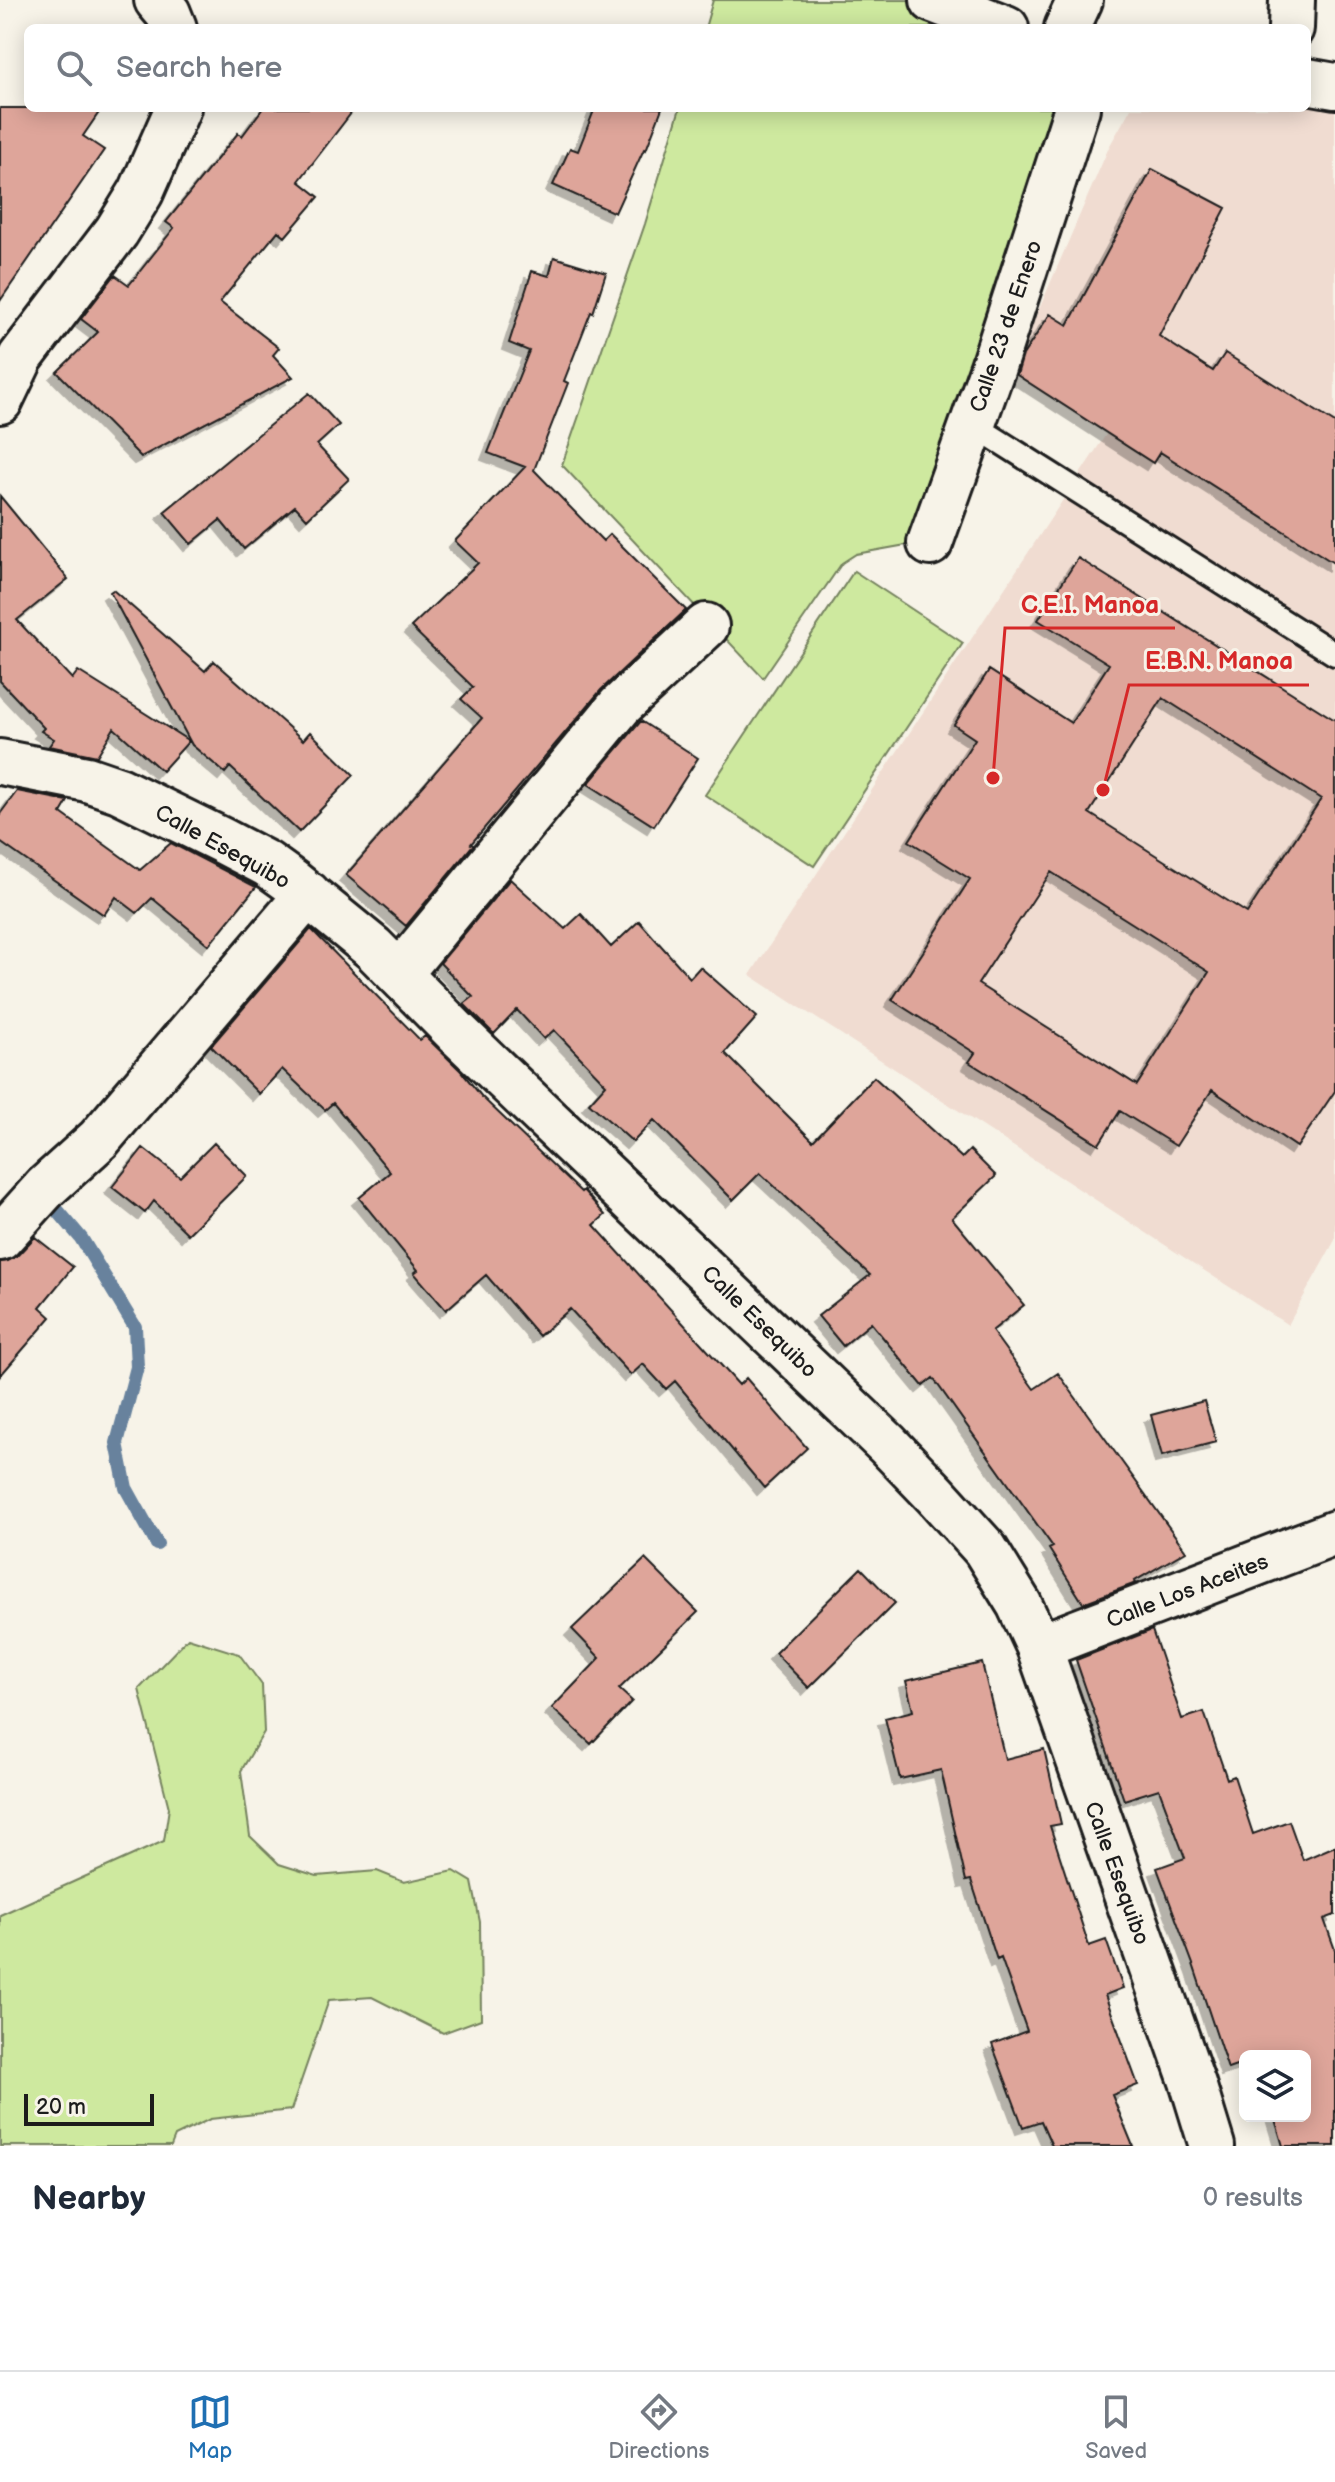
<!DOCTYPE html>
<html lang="en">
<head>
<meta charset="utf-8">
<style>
  :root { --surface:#fff; --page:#f2f2f3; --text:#1f2937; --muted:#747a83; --line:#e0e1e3; --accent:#1f6fb2 }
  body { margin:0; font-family:"Balsamiq Sans",sans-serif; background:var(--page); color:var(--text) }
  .controls { position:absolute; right:24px; bottom:24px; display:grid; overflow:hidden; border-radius:12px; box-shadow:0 4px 20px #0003 }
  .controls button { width:72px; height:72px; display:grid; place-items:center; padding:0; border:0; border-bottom:2px solid var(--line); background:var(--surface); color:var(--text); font:40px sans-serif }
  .scale { position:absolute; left:24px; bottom:20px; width:130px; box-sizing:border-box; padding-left:8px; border:4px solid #1c1c1c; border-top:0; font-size:22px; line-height:28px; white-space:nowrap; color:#1c1c1c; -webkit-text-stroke:6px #f7f3e8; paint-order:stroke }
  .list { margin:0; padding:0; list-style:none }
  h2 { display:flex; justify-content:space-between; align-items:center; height:104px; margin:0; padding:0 32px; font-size:34px }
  h2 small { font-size:26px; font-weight:400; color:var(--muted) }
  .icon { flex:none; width:44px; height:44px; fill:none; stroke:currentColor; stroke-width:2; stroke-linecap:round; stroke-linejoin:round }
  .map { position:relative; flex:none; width:1335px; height:2146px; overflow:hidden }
  .search { position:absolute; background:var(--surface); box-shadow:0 4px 20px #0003; left:24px; right:24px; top:24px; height:88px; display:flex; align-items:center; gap:20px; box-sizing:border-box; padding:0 28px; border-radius:12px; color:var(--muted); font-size:30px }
  .sheet { height:224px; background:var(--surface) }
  nav { display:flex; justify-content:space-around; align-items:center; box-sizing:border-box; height:112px; border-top:2px solid var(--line); background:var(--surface); font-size:22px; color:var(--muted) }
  nav a { display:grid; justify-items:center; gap:4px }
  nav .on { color:var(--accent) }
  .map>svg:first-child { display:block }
  .built { fill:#f0dcd1 }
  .green { fill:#cee99f; stroke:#75825e; stroke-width:2 }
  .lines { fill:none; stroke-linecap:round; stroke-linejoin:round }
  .stream { stroke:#67829d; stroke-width:14 }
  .building { fill:#dea59a; stroke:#1c1c1c; stroke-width:2; fill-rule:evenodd; filter:url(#shadow) }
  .service-casing { stroke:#1c1c1c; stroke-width:28 }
  .minor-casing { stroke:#1c1c1c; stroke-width:50 }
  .service { stroke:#f7f3e8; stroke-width:22 }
  .minor { stroke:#f7f3e8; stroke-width:44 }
  .labels { text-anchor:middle; stroke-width:6; stroke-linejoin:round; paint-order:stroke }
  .street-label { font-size:22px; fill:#1c1c1c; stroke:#f7f3e8 }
  .leader { fill:none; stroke:#d62828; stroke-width:3 }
  .callout-dot { fill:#d62828; stroke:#f7f3e8; stroke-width:3 }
  .callout-label { font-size:24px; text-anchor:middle; font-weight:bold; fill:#d62828; stroke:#f7f3e8; stroke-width:6; stroke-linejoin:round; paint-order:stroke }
</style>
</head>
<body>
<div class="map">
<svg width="1335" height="2146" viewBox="0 0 1335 2146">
  <defs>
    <filter id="shadow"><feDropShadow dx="-7" dy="7" stdDeviation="0" flood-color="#0004"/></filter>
  </defs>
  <rect width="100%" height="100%" fill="#f7f3e8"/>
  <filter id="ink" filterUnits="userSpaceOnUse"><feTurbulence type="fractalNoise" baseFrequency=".0125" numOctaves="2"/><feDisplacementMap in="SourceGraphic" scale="16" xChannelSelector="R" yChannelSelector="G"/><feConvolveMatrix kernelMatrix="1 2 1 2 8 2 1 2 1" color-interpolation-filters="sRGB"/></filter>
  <g filter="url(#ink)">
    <path class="built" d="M1307,95L1335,103V1240L1288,1325L750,975L1107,433L1012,372L1109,147L1131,108H1307Z"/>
    <path class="green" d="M713,0H927L1000,28H705Z
      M680,108H1075L928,541L856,554L842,563L763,678L562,465L645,224Z
      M854,571L963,643L814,866L705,795Z
      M188,1638L239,1654L262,1685L264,1732L241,1771L250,1836L279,1864L317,1876L377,1871L404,1882L454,1871L472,1882L480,1922L481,2019L443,2033L372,1997L329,2000L291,2110L210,2119L175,2136L171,2146H0V1915L164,1841L169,1808L139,1689Z"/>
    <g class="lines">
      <path class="stream" d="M53,1205L81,1238L135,1327L137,1367L117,1443L126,1488L157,1544"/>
    </g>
    <path class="building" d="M0,108H102L83,136L104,150L0,301Z
      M263,108H355L299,181L319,197L285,237L278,231L220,302L279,348L273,355L293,377L141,457L57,372L98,332L81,319L115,275L129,285L174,228L166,222L238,133L242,136Z
      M595,108H662L646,150L644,149L615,213L553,185L570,148L578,151Z
      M1152,169L1226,208L1159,336L1213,371L1225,353L1335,423V564L1160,452L1153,463L1017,375L1023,355L1050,314L1068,325Z
      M554,257L606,273L593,313L591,312L564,381L568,383L534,470L603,541L610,534L686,610L601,690L471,844L473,845L406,926L346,875L482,718L461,699L473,687L411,627L478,563L455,541L525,467L488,453L529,351L509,343L532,271L549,276Z
      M309,393L339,425L317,445L349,479L307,519L295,506L244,549L220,520L191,544L164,512Z
      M0,496L68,579L17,620L72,679L78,671L189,741L162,771L114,728L97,756L49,746L54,739L41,731L44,728L0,681Z
      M1078,558L1335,720V1091L1297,1147L1212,1090L1176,1146L1120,1111L1099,1144L969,1062L975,1053L892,1000L970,879L909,841L975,739L954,725L989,670L1071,723L1109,664L1038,620ZM1163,698L1321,799L1247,913L1089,813ZM1051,872L1209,972L1137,1085L978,984Z
      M113,590L205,671L214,661L303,740L310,732L354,775L299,832L230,767L225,773L192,745L110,592Z
      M641,721L698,758L654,826L588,784Z
      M17,791L68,801L61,813L140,870L171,843L256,887L209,945L152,898L137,913L116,897L104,915L0,842V814Z
      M510,879L565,929L581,914L611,947L639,921L690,978L700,967L757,1017L725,1053L813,1141L874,1077L962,1158L970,1150L996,1176L952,1218L1024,1305L992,1331L1034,1389L1058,1373L1186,1551L1135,1581L1136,1583L1083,1603L1049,1549L1053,1547L933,1378L923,1386L871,1323L843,1346L818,1316L870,1275L760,1173L733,1200L654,1120L633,1142L589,1103L606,1084L554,1030L544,1039L517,1010L494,1034L464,1004L473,997L440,963Z
      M311,929L420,1040L425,1036L461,1071L482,1097L581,1192L583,1190L605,1215L594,1225L739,1385L746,1378L807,1448L764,1488L675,1381L666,1389L643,1364L631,1375L570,1309L539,1336L486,1275L446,1310L414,1273L418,1270L359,1198L390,1172L333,1103L325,1110L282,1069L259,1094L211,1046Z
      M214,1143L247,1176L188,1234L154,1201L145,1213L112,1187L143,1148L180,1177Z
      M35,1237L73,1267L40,1307L51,1317L0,1376V1262L8,1261L18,1255Z
      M1204,1401L1216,1442L1162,1456L1151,1415Z
      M645,1559L698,1612L619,1689L632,1701L591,1744L552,1708L600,1658L572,1629Z
      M861,1568L895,1603L809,1688L775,1653Z
      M1152,1630L1182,1719L1204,1712L1227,1779L1234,1776L1253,1834L1289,1821L1303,1860L1335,1846V1915L1324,1919L1335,1950V2146H1283L1274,2116H1305V2056H1245V2063L1228,2069L1194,1967L1157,1868L1185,1858L1159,1789L1124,1800L1076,1660Z
      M982,1663L1005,1759L1044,1749L1061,1824L1050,1826L1089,1946L1106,1940L1123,1988L1105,1995L1138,2085L1112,2095L1133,2146H1052L1041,2121L1023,2127L992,2044L1027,2031L1001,1958L997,1960L971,1880L966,1881L941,1770L900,1779L885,1718L913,1711L906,1681Z"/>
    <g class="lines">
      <defs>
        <path id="service" d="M972,424L1335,654"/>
        <path id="minor" d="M157,0L168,13L174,28
          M933,0L1006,28
          M1067,28L1080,0
          M1291,28L1292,0
          M1307,81L1335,86
          M0,401L21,357L117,231L141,192L178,108
          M930,543L993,367L1077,108
          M0,762L87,779L119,790L221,840L267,864L292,882L373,948L457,1033L887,1444L936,1495L985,1549L1019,1604L1039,1647L1193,2084L1212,2146
          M399,974L620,706L706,626
          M0,1238L46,1187L99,1139L308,894
          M1039,1647L1335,1533"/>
      </defs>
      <use href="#service" class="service-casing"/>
      <use href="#minor" class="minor-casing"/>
      <use href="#service" class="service"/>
      <use href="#minor" class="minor"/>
    </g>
  </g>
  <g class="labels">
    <g class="street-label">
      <text transform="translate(1005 326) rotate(-71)" y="8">Calle 23 de Enero</text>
      <text transform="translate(223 846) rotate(29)" y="8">Calle Esequibo</text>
      <text transform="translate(760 1321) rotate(44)" y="8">Calle Esequibo</text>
      <text transform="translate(1187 1590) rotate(-21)" y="8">Calle Los Aceites</text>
      <text transform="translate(1118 1873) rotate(70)" y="8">Calle Esequibo</text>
    </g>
  </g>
  <path class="leader" d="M993 778L1005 628H1175M1103 790L1129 685H1309"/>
  <g class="callout-dot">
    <circle cx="993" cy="778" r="8"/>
    <circle cx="1103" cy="790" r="8"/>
  </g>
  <g class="callout-label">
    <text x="1090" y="613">C.E.I. Manoa</text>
    <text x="1219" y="669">E.B.N. Manoa</text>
  </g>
</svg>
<div class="controls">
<button><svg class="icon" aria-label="layers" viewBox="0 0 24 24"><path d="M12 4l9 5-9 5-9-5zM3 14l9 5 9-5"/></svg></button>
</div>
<div class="scale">20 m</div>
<div class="search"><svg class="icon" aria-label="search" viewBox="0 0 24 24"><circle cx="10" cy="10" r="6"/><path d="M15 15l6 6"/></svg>Search here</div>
</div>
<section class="sheet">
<h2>Nearby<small>0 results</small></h2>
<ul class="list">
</ul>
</section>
<nav>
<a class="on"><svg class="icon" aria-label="map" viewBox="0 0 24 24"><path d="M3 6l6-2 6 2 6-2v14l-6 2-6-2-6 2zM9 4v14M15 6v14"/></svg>Map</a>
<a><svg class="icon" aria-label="directions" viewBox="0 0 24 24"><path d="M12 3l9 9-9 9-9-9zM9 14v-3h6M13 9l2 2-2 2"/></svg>Directions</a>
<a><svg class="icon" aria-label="saved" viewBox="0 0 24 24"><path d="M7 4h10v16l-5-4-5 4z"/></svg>Saved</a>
</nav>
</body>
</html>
